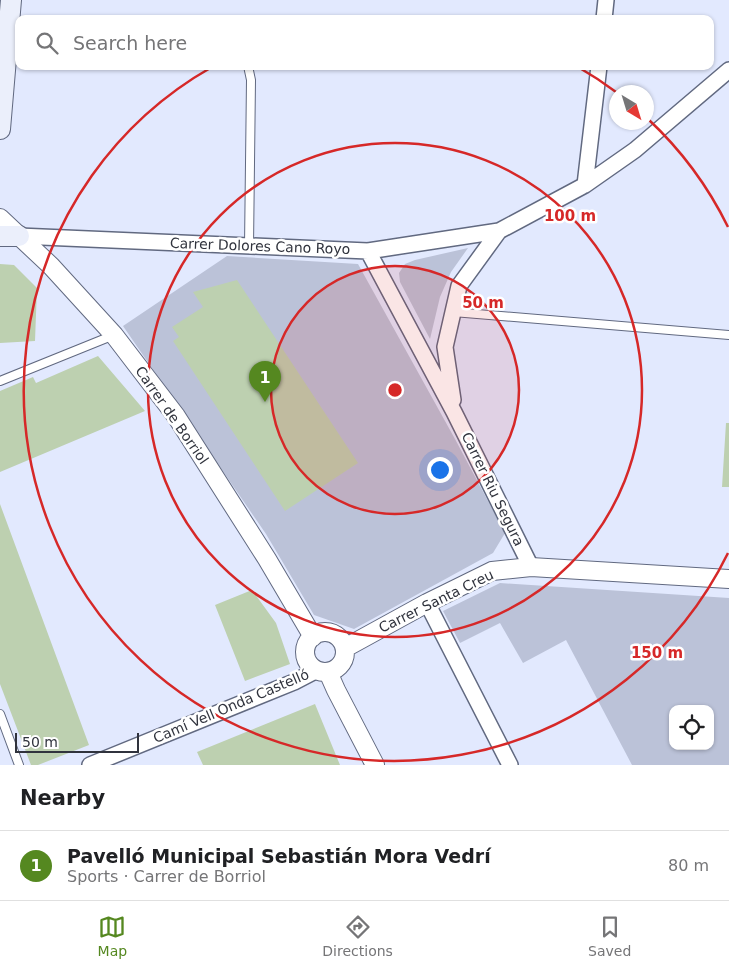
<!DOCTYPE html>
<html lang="en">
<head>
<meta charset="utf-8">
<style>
  :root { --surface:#fff; --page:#f2f2f2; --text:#202124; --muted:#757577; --line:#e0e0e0; --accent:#558820 }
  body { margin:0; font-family:"DejaVu Sans",sans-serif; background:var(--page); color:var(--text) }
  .controls { position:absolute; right:15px; bottom:15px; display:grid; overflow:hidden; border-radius:10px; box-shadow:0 1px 4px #0004 }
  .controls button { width:45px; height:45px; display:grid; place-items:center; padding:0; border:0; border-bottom:1px solid var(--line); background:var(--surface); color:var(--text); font:25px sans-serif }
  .compass { position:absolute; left:609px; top:85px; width:45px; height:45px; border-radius:50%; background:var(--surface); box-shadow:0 1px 4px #0004; rotate:142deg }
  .scale { position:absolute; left:15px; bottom:12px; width:124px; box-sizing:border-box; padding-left:5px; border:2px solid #30333d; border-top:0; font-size:14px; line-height:18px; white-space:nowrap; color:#30333d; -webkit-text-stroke:4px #fff; paint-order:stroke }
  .you { position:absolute; left:439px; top:469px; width:18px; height:18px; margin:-12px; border:4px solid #fff; border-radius:50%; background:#1a73e8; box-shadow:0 0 0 8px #1a73e833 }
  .badge { display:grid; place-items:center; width:32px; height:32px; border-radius:50%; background:var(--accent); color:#fff; font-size:16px; font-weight:700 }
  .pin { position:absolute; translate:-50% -41px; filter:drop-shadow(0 1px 2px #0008) }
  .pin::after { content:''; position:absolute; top:26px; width:18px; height:15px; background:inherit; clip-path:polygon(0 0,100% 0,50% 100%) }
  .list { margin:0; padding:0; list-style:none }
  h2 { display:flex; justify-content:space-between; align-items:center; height:65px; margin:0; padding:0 20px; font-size:21px }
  h2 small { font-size:16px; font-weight:400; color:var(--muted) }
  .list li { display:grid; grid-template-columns:32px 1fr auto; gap:15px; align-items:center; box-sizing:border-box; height:70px; padding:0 20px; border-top:1px solid var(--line) }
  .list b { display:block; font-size:19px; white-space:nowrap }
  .list p { margin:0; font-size:16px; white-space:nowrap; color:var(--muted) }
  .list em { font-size:16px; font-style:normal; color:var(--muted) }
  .icon { flex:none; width:28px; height:28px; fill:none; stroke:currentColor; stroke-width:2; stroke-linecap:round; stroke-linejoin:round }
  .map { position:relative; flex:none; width:729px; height:765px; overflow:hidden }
  .search { position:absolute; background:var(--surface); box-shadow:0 1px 4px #0004; left:15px; right:15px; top:15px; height:55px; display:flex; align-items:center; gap:12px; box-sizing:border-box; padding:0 18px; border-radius:10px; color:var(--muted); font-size:19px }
  .sheet { height:135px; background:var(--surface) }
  nav { display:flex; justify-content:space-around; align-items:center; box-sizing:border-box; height:70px; border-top:1px solid var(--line); background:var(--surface); font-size:14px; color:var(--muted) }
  nav a { display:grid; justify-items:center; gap:2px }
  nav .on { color:var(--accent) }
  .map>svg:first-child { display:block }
  .green { fill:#bbc2d8; fill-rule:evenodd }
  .building { fill:#bdd0b0 }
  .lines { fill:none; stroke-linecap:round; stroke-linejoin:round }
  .service-casing { stroke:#616980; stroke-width:10 }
  .minor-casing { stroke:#616980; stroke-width:18 }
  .tertiary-casing { stroke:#616980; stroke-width:20 }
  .secondary-casing { stroke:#616980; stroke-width:22 }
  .service { stroke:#fff; stroke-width:8 }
  .minor { stroke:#fff; stroke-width:15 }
  .tertiary { stroke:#fff; stroke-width:18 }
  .secondary { stroke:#ebeffb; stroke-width:20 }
  .ring { fill:none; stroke:#d62828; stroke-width:2.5 }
  .labels { text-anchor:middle; stroke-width:5; stroke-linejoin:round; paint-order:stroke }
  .street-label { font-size:14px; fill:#30333d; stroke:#fff }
  .centre { fill:#d62828; stroke:#fff; stroke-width:2.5 }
  .ring-label { font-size:15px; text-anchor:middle; font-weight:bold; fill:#d62828; stroke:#fff; stroke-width:5; stroke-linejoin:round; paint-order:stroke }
</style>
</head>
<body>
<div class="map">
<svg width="729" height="765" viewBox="0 0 729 765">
  <rect width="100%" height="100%" fill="#e2e9fe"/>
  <path class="green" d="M468,248L451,272L440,297L430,339L400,282L399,273L405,264L415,260Z
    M227,256L358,264L455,439L505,533L493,553L354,629L314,615L266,534L123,326Z
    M500,583L729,598V765H632L566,640L523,663L500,623L460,643L443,611ZM673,709H710V746H673Z"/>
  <path class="building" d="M0,264L14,265L37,288L35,341L0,343Z
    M237,280L358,463L285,511L173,341L179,337L172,327L203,307L193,292Z
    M98,356L145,411L0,472V391L33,377L36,383Z
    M726,423H729V487H722Z
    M0,504L89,745L38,765H31L0,684Z
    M252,590L276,623L290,664L245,681L215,605Z
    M315,704L340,765H203L197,752Z"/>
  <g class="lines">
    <defs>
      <path id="service" d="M248,66L251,80L249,246
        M453,312L729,335
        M0,381L114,335
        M0,714L19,765"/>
      <path id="minor" d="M604,19L606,0
        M585,185L599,66
        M19,236L368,251L499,231L585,185L635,150L729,70
        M368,251L454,412L531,567
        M453,400L445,347L459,286L499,231
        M427,603L510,765
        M90,765L294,682L317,670"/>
      <path id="tertiary" d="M0,218L51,266L114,335L176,416L267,559L313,637
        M305 652a20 20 0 1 1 40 0a20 20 0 1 1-40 0Z
        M345,648L427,603L492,571L531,567L729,579
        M328,672L336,690L375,765"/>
      <path id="secondary" d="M0,129L11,0
        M0,236H19"/>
    </defs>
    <use href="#service" class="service-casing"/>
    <use href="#minor" class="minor-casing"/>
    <use href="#tertiary" class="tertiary-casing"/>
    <use href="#secondary" class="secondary-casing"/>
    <use href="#service" class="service"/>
    <use href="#minor" class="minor"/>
    <use href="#tertiary" class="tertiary"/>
    <use href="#secondary" class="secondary"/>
  </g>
  <circle cx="395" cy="390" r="124" fill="#d62828" fill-opacity=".12"/>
  <g class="ring">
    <circle cx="395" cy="390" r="124"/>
    <circle cx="395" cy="390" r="247"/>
    <path d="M728 553A371 371 0 1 1 212 67M578 67A371 371 0 0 1 616 92M648 119A371 371 0 0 1 728 227"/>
  </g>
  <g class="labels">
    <g class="street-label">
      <text transform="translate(260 246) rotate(2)" y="5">Carrer Dolores Cano Royo</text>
      <text transform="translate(172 415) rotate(55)" y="5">Carrer de Borriol</text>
      <text transform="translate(493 489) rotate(64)" y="5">Carrer Riu Segura</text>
      <text transform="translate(436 601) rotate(-26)" y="5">Carrer Santa Creu</text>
      <text transform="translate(231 706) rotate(-23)" y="5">Camí Vell Onda Castelló</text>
    </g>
  </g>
  <circle cx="395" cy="390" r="8" class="centre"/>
  <g class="ring-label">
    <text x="570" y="221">100 m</text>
    <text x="483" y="308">50 m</text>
    <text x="657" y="658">150 m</text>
  </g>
</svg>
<div class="controls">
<button><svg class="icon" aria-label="locate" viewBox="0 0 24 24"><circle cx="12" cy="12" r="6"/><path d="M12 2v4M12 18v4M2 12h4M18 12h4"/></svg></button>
</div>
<svg class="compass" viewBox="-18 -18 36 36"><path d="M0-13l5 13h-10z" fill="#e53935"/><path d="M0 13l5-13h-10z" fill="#757577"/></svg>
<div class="scale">50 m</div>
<div class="you"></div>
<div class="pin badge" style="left:265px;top:402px">1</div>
<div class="search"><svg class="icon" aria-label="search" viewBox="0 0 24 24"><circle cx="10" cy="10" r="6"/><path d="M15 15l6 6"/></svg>Search here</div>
</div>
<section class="sheet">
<h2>Nearby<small></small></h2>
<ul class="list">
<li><span class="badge">1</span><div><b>Pavelló Municipal Sebastián Mora Vedrí</b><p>Sports · Carrer de Borriol</p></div><em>80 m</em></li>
</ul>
</section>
<nav>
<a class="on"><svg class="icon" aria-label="map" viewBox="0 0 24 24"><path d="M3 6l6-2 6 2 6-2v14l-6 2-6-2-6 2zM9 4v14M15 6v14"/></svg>Map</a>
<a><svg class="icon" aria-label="directions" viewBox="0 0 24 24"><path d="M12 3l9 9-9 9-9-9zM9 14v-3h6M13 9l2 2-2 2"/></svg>Directions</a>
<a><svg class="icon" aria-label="saved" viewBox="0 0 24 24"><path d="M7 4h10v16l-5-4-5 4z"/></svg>Saved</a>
</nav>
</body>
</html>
